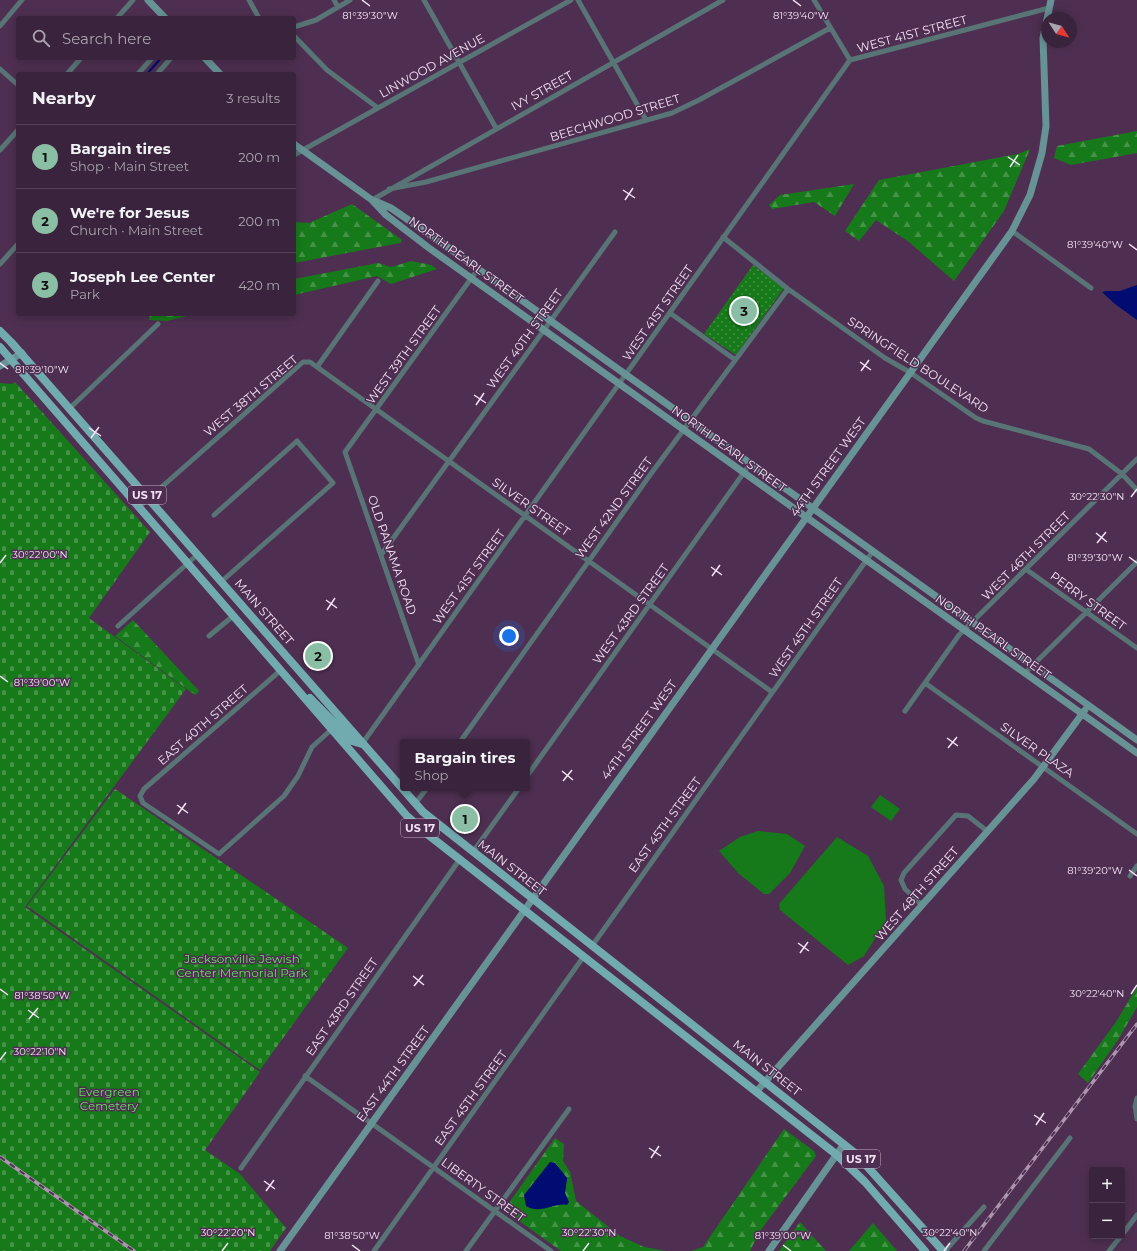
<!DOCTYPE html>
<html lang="en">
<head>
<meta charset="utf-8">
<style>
  :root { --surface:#3a233d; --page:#452f48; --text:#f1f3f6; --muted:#aba4b0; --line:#544057; --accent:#8abfa5 }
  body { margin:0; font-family:Montserrat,sans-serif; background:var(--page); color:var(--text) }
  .controls { position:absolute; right:12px; bottom:12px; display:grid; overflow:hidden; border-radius:4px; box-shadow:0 2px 10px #0003 }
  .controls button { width:36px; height:36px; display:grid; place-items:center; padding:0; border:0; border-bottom:1px solid var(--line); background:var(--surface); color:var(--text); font:20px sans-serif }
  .compass { position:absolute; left:1041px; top:12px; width:36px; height:36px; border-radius:50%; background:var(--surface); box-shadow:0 2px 10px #0003; rotate:126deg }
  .you { position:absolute; left:509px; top:636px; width:14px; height:14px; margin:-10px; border:3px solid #fff; border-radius:50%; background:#1a73e8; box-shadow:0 0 0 6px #1a73e833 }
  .badge { display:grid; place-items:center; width:26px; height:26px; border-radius:50%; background:var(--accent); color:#111; font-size:13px; font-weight:700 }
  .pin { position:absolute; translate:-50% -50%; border:2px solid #fff; box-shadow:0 1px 4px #0006 }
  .popup { position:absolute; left:400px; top:739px; width:130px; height:52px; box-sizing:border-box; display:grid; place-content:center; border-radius:4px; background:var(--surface); filter:drop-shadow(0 1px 3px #0005); font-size:13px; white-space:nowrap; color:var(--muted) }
  .popup b { font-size:15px; color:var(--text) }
  .popup::after { content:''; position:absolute; left:50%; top:100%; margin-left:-8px; border:8px solid transparent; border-top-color:var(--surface) }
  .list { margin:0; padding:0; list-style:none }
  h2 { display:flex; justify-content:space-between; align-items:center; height:52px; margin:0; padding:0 16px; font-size:17px }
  h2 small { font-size:13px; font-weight:400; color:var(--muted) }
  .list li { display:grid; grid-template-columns:26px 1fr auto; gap:12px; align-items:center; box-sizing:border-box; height:64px; padding:0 16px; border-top:1px solid var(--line) }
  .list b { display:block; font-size:15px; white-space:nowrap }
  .list p { margin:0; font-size:13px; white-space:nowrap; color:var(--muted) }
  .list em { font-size:13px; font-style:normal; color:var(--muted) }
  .icon { flex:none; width:22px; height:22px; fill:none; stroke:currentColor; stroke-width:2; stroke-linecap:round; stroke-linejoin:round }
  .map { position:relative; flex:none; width:1137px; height:1251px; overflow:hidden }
  .search { position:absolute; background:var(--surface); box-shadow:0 2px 10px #0003; left:16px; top:16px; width:280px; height:44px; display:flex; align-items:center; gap:10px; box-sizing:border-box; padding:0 14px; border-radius:4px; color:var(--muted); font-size:15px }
  .panel { position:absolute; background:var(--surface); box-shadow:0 2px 10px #0003; left:16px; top:72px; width:280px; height:244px; border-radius:4px }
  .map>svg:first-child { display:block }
  .grass { fill:#177a1a }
  .forest { fill:url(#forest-firs); fill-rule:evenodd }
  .cemetery { fill:url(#cemetery-stones) }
  .park { fill:url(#park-dots) }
  .water { fill:#000c72 }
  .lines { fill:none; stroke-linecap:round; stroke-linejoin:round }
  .stream { stroke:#000c72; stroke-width:2 }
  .street { stroke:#597476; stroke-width:5 }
  .secondary { stroke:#679296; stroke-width:7 }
  .primary { stroke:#71aaaf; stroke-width:8 }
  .rail-casing { stroke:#ad95b0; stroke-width:3.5 }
  .rail { stroke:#4e2f51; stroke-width:2; stroke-dasharray:6; stroke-linecap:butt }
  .ticks { fill:none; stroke:#f5e2f7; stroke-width:1.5 }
  .labels { text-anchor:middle; stroke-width:3; stroke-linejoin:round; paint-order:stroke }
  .shield { fill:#4e2f51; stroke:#c3acc5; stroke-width:1 }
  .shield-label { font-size:11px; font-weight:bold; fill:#f5e2f7 }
  .street-label { font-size:12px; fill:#f5e2f7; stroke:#4e2f51 }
  .park-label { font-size:12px; fill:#67df64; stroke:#4e2f51 }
  .ticks-label { font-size:10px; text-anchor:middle; fill:#f5e2f7; stroke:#4e2f51; stroke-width:3; stroke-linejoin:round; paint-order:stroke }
</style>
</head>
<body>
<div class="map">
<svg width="1137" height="1251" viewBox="0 0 1137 1251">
  <defs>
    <pattern id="forest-firs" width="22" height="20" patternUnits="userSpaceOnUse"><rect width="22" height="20" fill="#177a1a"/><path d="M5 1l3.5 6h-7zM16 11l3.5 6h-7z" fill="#459347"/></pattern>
    <pattern id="cemetery-stones" width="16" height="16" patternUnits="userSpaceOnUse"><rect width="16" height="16" fill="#177a1a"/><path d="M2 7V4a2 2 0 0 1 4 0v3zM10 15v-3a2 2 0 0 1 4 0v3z" fill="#459347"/></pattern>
    <pattern id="park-dots" width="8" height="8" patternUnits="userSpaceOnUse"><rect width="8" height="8" fill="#177a1a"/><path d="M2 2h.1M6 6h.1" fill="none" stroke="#459347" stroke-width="1.8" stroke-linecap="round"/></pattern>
  </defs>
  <rect width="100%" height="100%" fill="#4e2f51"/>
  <path class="grass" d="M880,795L900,809L891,821L871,807Z
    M758,831L787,834L805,846L790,873L769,894H764L738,873L719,851L740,837Z
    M837,837L868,856L884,886L886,921L864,956L848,965L780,910L779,904Z"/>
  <path class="forest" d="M1137,131V153L1071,165L1054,158L1057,146Z
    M1030,149L1004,211L954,281L909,242L876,220L859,241L845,231L879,180L1018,154Z
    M854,184L835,216L814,202L772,209L769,205L780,195Z
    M352,204L402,240L400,243L294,263V222L309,223Z
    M411,261L431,265L437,269L391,284L377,276L294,295V279L378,263L391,267Z
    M150,314H195L167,321L149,320Z
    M133,620L199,691L195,695L115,636Z
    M1137,987V1007L1118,1040L1088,1083L1078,1074L1116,1022Z
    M784,1129L814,1151L816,1156L760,1231L750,1251H691L703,1247Z
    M555,1138L564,1144L563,1161L570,1172L576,1201L620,1236L644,1247L666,1251H561L504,1210ZM555,1163L567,1178L565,1193L567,1205L564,1204Z
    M800,1222L826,1251H779Z
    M873,1223L897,1251H849Z"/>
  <path class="cemetery" d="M15,382L150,532L89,618L186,689L25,907L260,1072L205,1150L240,1174L286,1228L270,1251H0V383L12,384Z
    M115,789L348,948L260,1070L27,906Z"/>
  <path class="park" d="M753,265L784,288L736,355L704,334Z"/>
  <path class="water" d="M1137,285V320L1115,304L1102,292L1106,291H1120Z
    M550,1162L555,1163L567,1178L565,1193L569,1202L567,1205C555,1202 540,1215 526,1206L524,1195Z"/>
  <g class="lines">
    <path class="stream" d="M147,74L161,58"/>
    <path class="street" d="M249,0L259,18
      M334,0L338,7
      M424,0L496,128
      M578,0L646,120
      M814,0L850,60
      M117,18L133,0
      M0,26L22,0
      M294,27L316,20L350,0
      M294,36L327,70L378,108
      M0,69L18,85
      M67,74L81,58
      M138,74L152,58
      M157,74L171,58
      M0,150L18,130
      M294,155L571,0
      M389,189L426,182L672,113L699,100L830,28
      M372,200L723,0
      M1012,231L1091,288
      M723,237L788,289L885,358L911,373L976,418L983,421L1089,449L1122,474L1137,490
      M0,264L18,244
      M670,313L734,359
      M317,367L378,281
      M70,408L158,324
      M139,507L303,362H310L772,692
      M214,515L297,441L333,483L222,581
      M381,555L615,232
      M1027,570L1137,648
      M118,626L198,554
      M209,636L233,616
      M419,665L345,452L478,269
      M281,670L144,789L140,796L143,803L219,854L284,796L298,776L312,747L332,729
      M1025,673L1137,562
      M925,683L1137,834
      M905,711L959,635L1137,459
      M460,742L650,475L788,289
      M362,744L850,60L1049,8
      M527,776L750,464
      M415,804L427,788
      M473,852L519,788
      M1130,876L1137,866
      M922,905L905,889L901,880L904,873L956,815L968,816L987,831
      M592,946L873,551
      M305,1076L551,1251
      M1137,1098L1135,1106L1137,1119
      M241,1168L460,859
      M1122,1235L1137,1215
      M374,1251L584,956
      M466,1251L569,1109
      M945,1251L984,1207
      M984,1251L1070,1138
      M1109,1251L1121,1236"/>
    <path class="secondary" d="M148,0L165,18
      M205,58L220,74
      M294,144L372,200L386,215L429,248L1137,753
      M375,201L391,208L446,246L1137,740
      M0,366L22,353
      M756,1092L1034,779L1085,710
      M280,1251L1012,231L1030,195L1042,153L1046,126L1043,38L1051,0
      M769,1251L844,1144"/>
    <path class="primary" d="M0,331L11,342L423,812L856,1154L943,1251
      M0,347L407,816L426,833L837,1155L865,1182L925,1251
      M310,698L352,741L362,744"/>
    <defs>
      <path id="rail" d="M0,1157L134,1251
        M964,1251L1137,1024"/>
    </defs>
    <use href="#rail" class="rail-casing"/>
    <use href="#rail" class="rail"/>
  </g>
  <path class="ticks" d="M362,0L370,6M793,0L801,6M1008,157L1020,165M1010,167L1018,155M623,190L635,198M625,200L633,188M1129,244L1137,250M860,362L871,370M0,363L8,369M861,371L869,360M474,395L486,403M476,405L484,393M89,428L101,436M91,438L99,427M1131,497L1137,489M1096,533L1107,542M1097,543L1106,532M1129,557L1137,563M0,563L6,555M711,567L722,575M712,576L720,565M326,600L337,608M327,610L335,598M0,676L8,682M947,738L958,746M948,748L957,737M562,771L573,780M563,781L572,770M177,805L188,813M178,814L186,803M1129,870L1137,876M798,943L809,951M800,953L808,942M413,976L424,985M414,986L423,975M0,989L8,995M1131,994L1137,985M28,1010L39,1018M29,1019L38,1008M0,1060L6,1052M1034,1115L1046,1123M1036,1125L1044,1113M649,1148L661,1156M651,1158L659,1146M264,1181L275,1189M266,1191L274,1180M352,1245L360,1251M783,1245L791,1251M222,1251L228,1243M583,1251L589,1243M944,1251L950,1243"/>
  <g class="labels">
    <g class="shield">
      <rect x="128" y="486" width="38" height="18" rx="3"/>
      <rect x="401" y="819" width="38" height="18" rx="3"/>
      <rect x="842" y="1150" width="38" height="18" rx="3"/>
    </g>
    <g class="shield-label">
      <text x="147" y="499">US 17</text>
      <text x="420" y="832">US 17</text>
      <text x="861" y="1163">US 17</text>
    </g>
    <g class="street-label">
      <text transform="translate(912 34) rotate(-15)" y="4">WEST 41ST STREET</text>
      <text transform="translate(432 66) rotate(-29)" y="4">LINWOOD AVENUE</text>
      <text transform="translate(542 91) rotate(-29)" y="4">IVY STREET</text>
      <text transform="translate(615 118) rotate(-17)" y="4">BEECHWOOD STREET</text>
      <text transform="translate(466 260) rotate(36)" y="4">NORTH PEARL STREET</text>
      <text transform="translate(658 313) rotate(-55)" y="4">WEST 41ST STREET</text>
      <text transform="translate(525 339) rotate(-54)" y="4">WEST 40TH STREET</text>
      <text transform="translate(404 355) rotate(-54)" y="4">WEST 39TH STREET</text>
      <text transform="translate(918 365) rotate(33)" y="4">SPRINGFIELD BOULEVARD</text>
      <text transform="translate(251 396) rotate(-40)" y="4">WEST 38TH STREET</text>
      <text transform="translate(729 449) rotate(36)" y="4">NORTH PEARL STREET</text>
      <text transform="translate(828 467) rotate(-54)" y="4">44TH STREET WEST</text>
      <text transform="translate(531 507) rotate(35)" y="4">SILVER STREET</text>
      <text transform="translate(614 508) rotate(-54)" y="4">WEST 42ND STREET</text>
      <text transform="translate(392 555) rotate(71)" y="4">OLD PANAMA ROAD</text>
      <text transform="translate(1026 556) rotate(-45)" y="4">WEST 46TH STREET</text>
      <text transform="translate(469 577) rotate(-54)" y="4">WEST 41ST STREET</text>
      <text transform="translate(1088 601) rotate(36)" y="4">PERRY STREET</text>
      <text transform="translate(264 612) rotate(49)" y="4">MAIN STREET</text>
      <text transform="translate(631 614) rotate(-54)" y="4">WEST 43RD STREET</text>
      <text transform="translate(806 628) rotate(-55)" y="4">WEST 45TH STREET</text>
      <text transform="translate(993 637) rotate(35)" y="4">NORTH PEARL STREET</text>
      <text transform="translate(203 725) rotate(-41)" y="4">EAST 40TH STREET</text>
      <text transform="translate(639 730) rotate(-54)" y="4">44TH STREET WEST</text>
      <text transform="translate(1037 750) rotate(35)" y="4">SILVER PLAZA</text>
      <text transform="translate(665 825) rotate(-54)" y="4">EAST 45TH STREET</text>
      <text transform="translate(512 868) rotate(38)" y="4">MAIN STREET</text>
      <text transform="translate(917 894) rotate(-49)" y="4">WEST 48TH STREET</text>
      <text transform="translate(342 1007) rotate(-55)" y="4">EAST 43RD STREET</text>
      <text transform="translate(767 1068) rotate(38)" y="4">MAIN STREET</text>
      <text transform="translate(393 1074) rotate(-54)" y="4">EAST 44TH STREET</text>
      <text transform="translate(471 1098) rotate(-54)" y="4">EAST 45TH STREET</text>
      <text transform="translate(483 1190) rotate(36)" y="4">LIBERTY STREET</text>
    </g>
    <g class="park-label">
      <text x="242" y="963">Jacksonville Jewish<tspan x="242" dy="14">Center Memorial Park</tspan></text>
      <text x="109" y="1096">Evergreen<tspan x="109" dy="14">Cemetery</tspan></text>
    </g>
  </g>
  <g class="ticks-label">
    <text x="370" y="19">81°39'30"W</text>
    <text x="801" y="19">81°39'40"W</text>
    <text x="1095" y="248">81°39'40"W</text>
    <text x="42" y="373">81°39'10"W</text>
    <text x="1097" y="500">30°22'30"N</text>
    <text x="40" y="558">30°22'00"N</text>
    <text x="1095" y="561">81°39'30"W</text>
    <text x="42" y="686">81°39'00"W</text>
    <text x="1095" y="874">81°39'20"W</text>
    <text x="1097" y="997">30°22'40"N</text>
    <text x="42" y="999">81°38'50"W</text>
    <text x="40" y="1055">30°22'10"N</text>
    <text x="228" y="1236">30°22'20"N</text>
    <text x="589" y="1236">30°22'30"N</text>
    <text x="950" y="1236">30°22'40"N</text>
    <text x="352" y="1239">81°38'50"W</text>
    <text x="783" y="1239">81°39'00"W</text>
  </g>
</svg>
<div class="controls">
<button>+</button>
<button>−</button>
</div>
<svg class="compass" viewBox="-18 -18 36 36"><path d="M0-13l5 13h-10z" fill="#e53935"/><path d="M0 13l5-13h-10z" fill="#aba4b0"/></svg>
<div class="you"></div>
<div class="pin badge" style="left:465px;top:819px">1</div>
<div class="popup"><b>Bargain tires</b>Shop</div>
<div class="pin badge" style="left:318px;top:656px">2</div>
<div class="pin badge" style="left:744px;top:311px">3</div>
<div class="search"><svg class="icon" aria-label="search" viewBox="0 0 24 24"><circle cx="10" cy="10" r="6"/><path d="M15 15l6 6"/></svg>Search here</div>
<section class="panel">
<h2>Nearby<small>3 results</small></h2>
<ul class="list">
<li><span class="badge">1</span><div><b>Bargain tires</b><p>Shop · Main Street</p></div><em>200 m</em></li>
<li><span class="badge">2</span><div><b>We're for Jesus</b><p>Church · Main Street</p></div><em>200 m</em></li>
<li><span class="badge">3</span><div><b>Joseph Lee Center</b><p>Park</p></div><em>420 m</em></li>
</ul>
</section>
</div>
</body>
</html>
